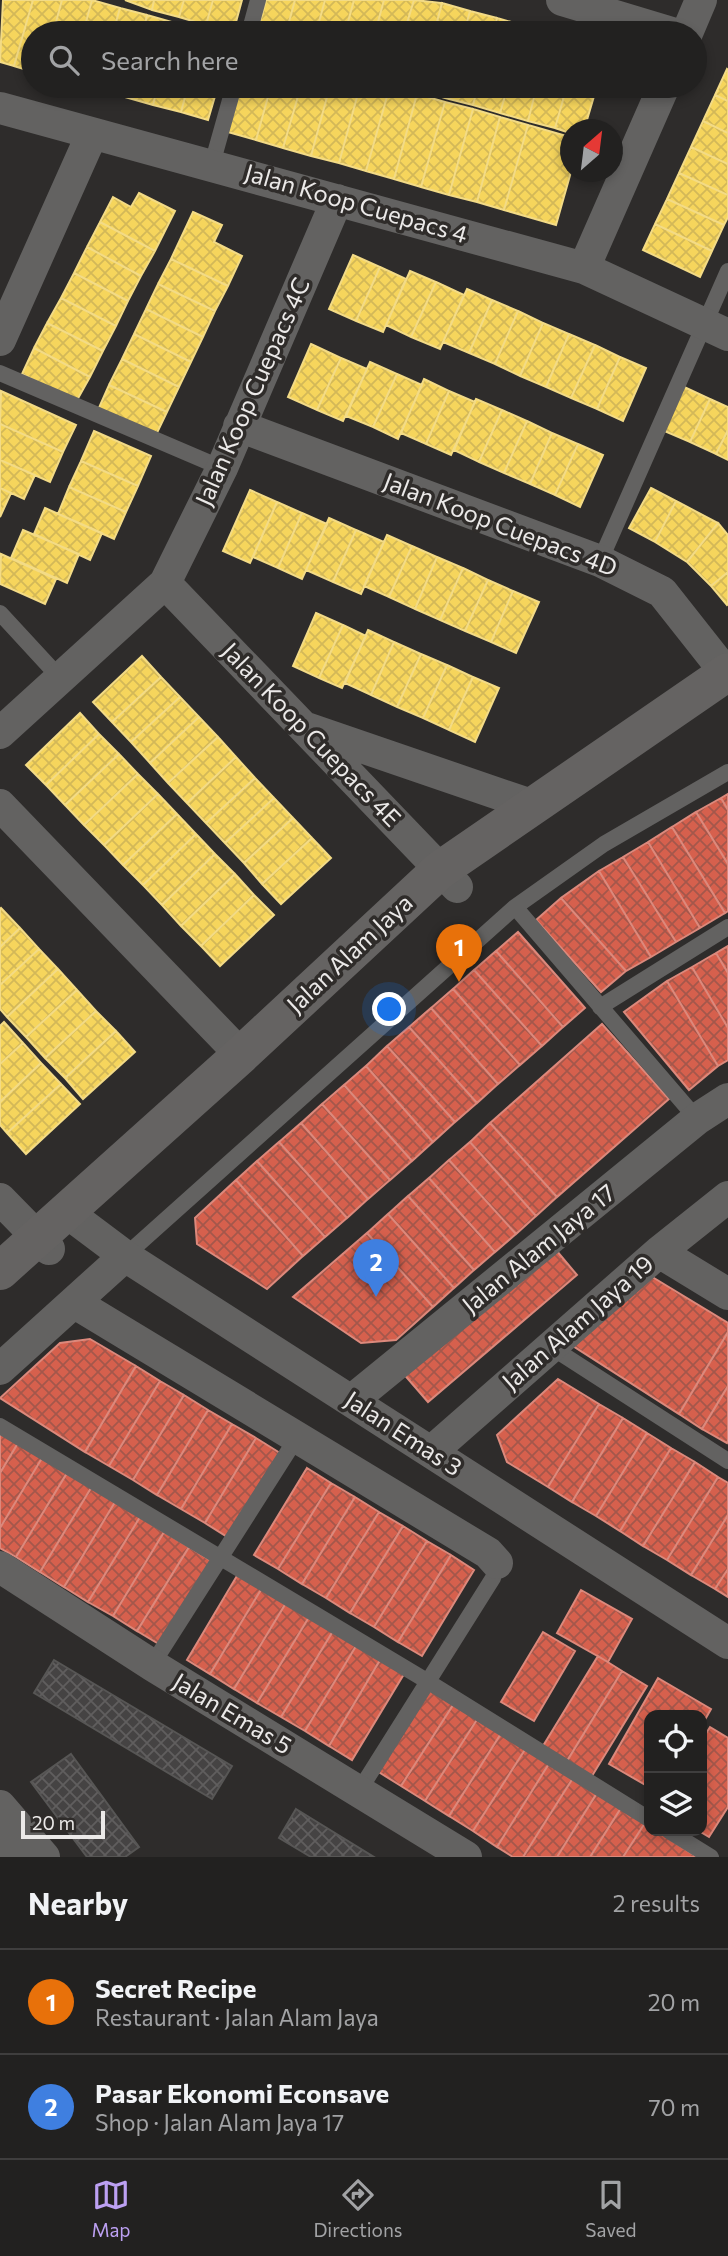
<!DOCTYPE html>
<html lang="en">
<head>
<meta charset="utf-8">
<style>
  :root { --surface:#222120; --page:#2e2e2d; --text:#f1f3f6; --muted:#a2a3a5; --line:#3f3e3e; --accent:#bca0f2 }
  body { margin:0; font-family:Commissioner,sans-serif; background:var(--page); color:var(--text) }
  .controls { position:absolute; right:21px; bottom:21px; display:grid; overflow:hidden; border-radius:14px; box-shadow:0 4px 10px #0003 }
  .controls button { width:63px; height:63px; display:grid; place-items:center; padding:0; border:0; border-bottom:2px solid var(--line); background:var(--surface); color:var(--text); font:35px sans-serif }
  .compass { position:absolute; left:560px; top:119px; width:63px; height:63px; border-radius:50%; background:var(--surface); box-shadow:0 4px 10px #0003; rotate:28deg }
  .scale { position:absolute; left:21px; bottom:18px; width:84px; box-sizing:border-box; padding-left:7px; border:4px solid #ebe9e8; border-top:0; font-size:19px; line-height:24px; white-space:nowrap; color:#ebe9e8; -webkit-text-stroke:5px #2f2c2a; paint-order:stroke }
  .you { position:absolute; left:390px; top:1010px; width:24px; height:24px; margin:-18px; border:5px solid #fff; border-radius:50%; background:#1a73e8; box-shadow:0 0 0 10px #1a73e833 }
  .badge { display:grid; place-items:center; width:46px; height:46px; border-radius:50%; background:var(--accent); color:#fff; font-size:23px; font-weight:700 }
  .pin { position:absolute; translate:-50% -58px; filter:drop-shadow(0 2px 4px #0008) }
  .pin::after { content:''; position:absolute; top:37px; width:24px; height:21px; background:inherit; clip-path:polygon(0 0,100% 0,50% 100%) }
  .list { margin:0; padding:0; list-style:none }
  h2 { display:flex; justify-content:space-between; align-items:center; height:91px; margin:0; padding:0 28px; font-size:30px }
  h2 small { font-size:23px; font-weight:400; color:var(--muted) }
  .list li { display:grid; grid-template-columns:46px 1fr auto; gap:21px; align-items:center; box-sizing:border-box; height:105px; padding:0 28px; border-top:2px solid var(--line) }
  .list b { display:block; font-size:26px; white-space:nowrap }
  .list p { margin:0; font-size:23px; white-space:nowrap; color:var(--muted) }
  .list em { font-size:23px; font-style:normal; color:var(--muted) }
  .icon { flex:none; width:38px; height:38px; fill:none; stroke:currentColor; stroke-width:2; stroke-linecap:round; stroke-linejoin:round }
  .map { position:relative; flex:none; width:728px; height:1857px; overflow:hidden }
  .search { position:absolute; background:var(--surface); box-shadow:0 4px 10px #0003; left:21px; right:21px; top:21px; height:77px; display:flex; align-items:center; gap:18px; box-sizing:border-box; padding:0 24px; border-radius:38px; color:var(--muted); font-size:26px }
  .sheet { height:301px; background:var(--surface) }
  nav { display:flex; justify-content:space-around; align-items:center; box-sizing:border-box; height:98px; border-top:2px solid var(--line); background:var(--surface); font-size:19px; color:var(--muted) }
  nav a { display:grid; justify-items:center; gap:4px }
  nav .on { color:var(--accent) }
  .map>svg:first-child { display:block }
  .homes { fill:url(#homes-cross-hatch); stroke:#f3db86; stroke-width:2 }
  .shops { fill:url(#shops-cross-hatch); stroke:#dc897c; stroke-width:2 }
  .building { fill:url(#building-cross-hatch); stroke:#575655; stroke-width:2 }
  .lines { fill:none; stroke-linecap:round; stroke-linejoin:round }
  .lane { stroke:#636261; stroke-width:16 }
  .street { stroke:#636261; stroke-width:32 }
  .secondary { stroke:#656362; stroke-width:38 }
  .labels { text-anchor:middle; stroke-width:7; stroke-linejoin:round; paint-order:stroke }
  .street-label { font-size:24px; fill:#ebe9e8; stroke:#2f2c2a }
</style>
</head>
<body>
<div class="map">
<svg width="728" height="1857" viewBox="0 0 728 1857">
  <defs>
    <pattern id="homes-cross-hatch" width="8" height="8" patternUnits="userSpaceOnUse" patternTransform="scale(1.75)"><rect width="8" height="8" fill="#f6d55c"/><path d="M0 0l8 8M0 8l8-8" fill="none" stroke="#d3b858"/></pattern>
    <pattern id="shops-cross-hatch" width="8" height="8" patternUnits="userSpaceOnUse" patternTransform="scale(1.75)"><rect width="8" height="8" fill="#d6604d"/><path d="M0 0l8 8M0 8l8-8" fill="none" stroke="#a4574b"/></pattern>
    <pattern id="building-cross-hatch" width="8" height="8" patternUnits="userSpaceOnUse" patternTransform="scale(1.75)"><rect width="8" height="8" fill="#454343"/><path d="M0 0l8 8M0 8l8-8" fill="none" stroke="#605e5e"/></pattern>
  </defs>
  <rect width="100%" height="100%" fill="#2e2c2b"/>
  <path class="homes" d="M3,0H33L14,66L0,62Z
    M33,0H62L53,33H33V72L14,66Z
    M62,0H92L83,33H53Z
    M92,0L120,8L113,33H83Z
    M125,0H154L152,10Z
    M154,0H184L179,17L152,10Z
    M184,0H213L206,25L179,17Z
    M213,0H242L233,33L206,25Z
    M266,0H295L286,33H257Z
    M295,0H325L316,33H286Z
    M325,0H354L345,33H316Z
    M354,0H384L375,33H345Z
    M384,0H414L404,33H375Z
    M414,0L442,3L434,33H404Z
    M442,3L470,11L464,33H434Z
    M120,8L147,15L143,33H113Z
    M470,11L497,18L493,33H464Z
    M147,15L175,23L172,33H143Z
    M497,18L525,26L523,33H493Z
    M175,23L203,31V33H172Z
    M525,26L550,33H523Z
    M727,69L728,70V101L715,95Z
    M99,86H128L125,97L98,89Z
    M128,86H158L153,105L125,97Z
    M158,86H188L181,112L153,105Z
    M188,86H218L208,120L181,112Z
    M241,86H271L256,140L228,132Z
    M271,86H301L283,148L256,140Z
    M301,86H330L311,156L283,148Z
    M330,86H360L339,163L311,156Z
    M360,86H390L366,171L339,163Z
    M390,86L417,94L394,179L366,171Z
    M419,86H449L445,98L418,90Z
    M449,86H478L473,105L445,98Z
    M478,86H508L500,113L473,105Z
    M508,86H537L528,121L500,113Z
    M537,86H567L555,128L528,121Z
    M567,86H597L584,130H570V133L555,128Z
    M417,94L445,102L421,187L394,179Z
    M715,95L728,101V133L703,121Z
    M445,102L473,109L449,195L421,187Z
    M473,109L500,117L477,202L449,195Z
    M500,117L528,125L504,210L477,202Z
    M703,121L728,133V164L691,147Z
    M528,125L570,137L571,172L556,225L504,210Z
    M691,147L728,164V195L679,173Z
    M679,173L728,195V217L724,225L667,199Z
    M139,193L175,211L155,251L100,222L113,197L131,207Z
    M667,199L724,225L712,251L655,224Z
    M193,212L222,225L214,242L242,256L228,286L171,259Z
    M100,222L155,251L141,276L87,247Z
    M655,224L712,251L700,277L643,250Z
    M87,247L141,276L128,301L74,273Z
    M353,255L380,267L356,321L329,309Z
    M171,259L228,286L215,311L158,284Z
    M380,267L406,279L383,332L356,321Z
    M410,271L436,282L411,337L386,325Z
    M74,273L128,301L116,326L61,298Z
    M436,282L464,295L440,349L411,337Z
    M158,284L215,311L203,337L146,309Z
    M467,289L492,300L469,353L443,342Z
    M61,298L116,326L103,351L47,323Z
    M492,300L518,311L495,364L469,353Z
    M146,309L203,337L191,362L134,334Z
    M518,311L543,323L520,376L495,364Z
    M47,323L103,351L90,377L34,348Z
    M543,323L569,334L546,387L520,376Z
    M134,334L191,362L179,387L122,359Z
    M569,334L595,345L571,398L546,387Z
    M311,344L341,358L317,410L288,397Z
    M595,345L620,357L597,409L571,398Z
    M34,348L90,377L76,402L22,374Z
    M620,357L646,368L623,421L597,409Z
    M341,358L367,369L343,421L317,410Z
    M122,359L179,387L167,412L109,385Z
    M370,362L397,374L373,427L346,416Z
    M397,374L422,385L398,439L373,427Z
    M424,379L449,391L426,444L401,433Z
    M109,385L167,412L155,437L98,410Z
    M682,386L710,399L690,442L662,430Z
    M1,391L76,425L63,452L0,424Z
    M449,391L475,402L451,455L426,444Z
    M476,399L502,410L479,462L454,450Z
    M710,399L728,407V430L716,454L690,442Z
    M502,410L527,421L504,473L479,462Z
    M527,421L552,433L530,484L504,473Z
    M0,424L63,452L50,482L0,460Z
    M728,430V460L716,454Z
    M94,431L151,456L138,486L81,461Z
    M552,433L578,444L555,495L530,484Z
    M578,444L603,455L580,507L555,495Z
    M0,460L35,475L24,499L0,488Z
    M81,461L138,486L126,512L69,487Z
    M69,487L126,512L114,539L58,514Z
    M0,488L11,493L0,517Z
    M651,488L676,501L655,542L629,528Z
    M250,490L277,502L250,563L223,551Z
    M676,501L718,523L687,562L655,542Z
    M277,502L302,513L278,568L253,557Z
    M45,508L102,533L90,560L34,534Z
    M302,513L327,524L302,579L278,568Z
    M329,518L356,530L333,582L306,570Z
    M718,523L728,535V572L711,586L687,562Z
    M23,530L79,554L67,583L11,558Z
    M356,530L384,542L361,594L333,582Z
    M387,535L412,546L389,597L364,586Z
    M412,546L437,557L415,609L389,597Z
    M1,554L56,579L45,604L0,584Z
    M437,557L463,568L440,620L415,609Z
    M463,568L488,580L465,631L440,620Z
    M728,572V604L727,605L711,586Z
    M488,580L513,591L491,642L465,631Z
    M513,591L539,602L516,653L491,642Z
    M316,613L343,625L319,678L293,666Z
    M343,625L366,636L342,688L319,678Z
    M368,630L394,642L371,695L345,683Z
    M394,642L421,654L397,707L371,695Z
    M421,654L447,665L423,718L397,707Z
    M142,656L161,677L112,722L93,702Z
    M447,665L473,677L449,730L423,718Z
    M161,677L180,697L131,742L112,722Z
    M473,677L499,688L475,742L449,730Z
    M180,697L199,717L150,763L131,742Z
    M80,713L99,734L46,785L26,765Z
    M199,717L218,737L168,783L150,763Z
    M99,734L119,754L65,805L46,785Z
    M218,737L236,757L187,803L168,783Z
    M119,754L138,774L84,825L65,805Z
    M236,757L255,778L206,823L187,803Z
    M138,774L158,794L104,845L84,825Z
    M255,778L274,798L225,843L206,823Z
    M158,794L177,814L123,865L104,845Z
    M274,798L293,818L244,863L225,843Z
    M177,814L196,834L143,885L123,865Z
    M293,818L312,838L262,884L244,863Z
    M196,834L215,854L162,905L143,885Z
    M312,838L331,858L281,904L262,884Z
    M215,854L235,874L181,926L162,905Z
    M235,874L254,895L201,946L181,926Z
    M254,895L274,915L220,966L201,946Z
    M1,908L20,928L0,947V909Z
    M20,928L39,949L0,985V947Z
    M39,949L58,969L7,1017L0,1009V985Z
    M58,969L77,990L26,1037L7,1017Z
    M77,990L96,1011L45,1058L26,1037Z
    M96,1011L116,1031L65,1078L45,1058Z
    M4,1022L23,1043L0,1064V1026Z
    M116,1031L135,1052L83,1099L65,1078Z
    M23,1043L41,1063L0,1102V1064Z
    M41,1063L61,1084L7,1133L0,1125V1102Z
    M61,1084L80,1104L26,1154L7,1133Z"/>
  <path class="shops" d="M728,794V810L721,798Z
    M721,798L728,810V864L696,812Z
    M696,812L728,864V911L725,913L672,827Z
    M672,827L725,913L700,928L648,842Z
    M648,842L700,928L676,942L623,857Z
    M623,857L676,942L651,957L599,871Z
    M599,871L651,957L626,971L561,898Z
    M561,898L626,971L601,992L536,920Z
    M518,932L585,1008L563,1027L496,951Z
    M728,946V973L716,953Z
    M496,951L563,1027L542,1046L474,970Z
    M716,953L728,973V1028L692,967Z
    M692,967L728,1028V1060L718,1066L667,981Z
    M474,970L542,1046L520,1065L453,989Z
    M667,981L718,1066L689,1090L624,1012Z
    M453,989L520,1065L498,1084L431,1008Z
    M431,1008L498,1084L477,1103L409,1027Z
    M602,1024L669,1099L557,1197L490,1123Z
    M409,1027L477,1103L455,1122L387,1046Z
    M387,1046L455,1122L433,1142L366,1066Z
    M366,1066L433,1142L412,1161L344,1085Z
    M344,1085L412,1161L390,1180L322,1104Z
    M322,1104L390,1180L368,1199L301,1123Z
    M301,1123L368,1199L347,1218L279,1142Z
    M490,1123L557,1197L536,1216L470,1142Z
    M279,1142L347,1218L325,1237L257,1161Z
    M470,1142L536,1216L516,1234L449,1160Z
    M449,1160L516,1234L495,1252L429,1178Z
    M257,1161L325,1237L303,1256L236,1180Z
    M429,1178L495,1252L474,1270L408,1196Z
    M236,1180L303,1256L267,1289L197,1244L195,1218Z
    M408,1196L474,1270L454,1288L388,1214Z
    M388,1214L454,1288L433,1307L367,1233Z
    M367,1233L433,1307L396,1340L361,1343L293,1297Z
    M551,1244L577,1275L428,1402L402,1372Z
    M649,1275L728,1323V1332L679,1414L573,1346Z
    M728,1332V1386L702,1429L679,1414Z
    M90,1339L136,1366L85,1452L0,1398L60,1343Z
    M136,1366L160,1381L109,1466L85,1452Z
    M558,1379L599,1404L548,1487L507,1462L497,1435Z
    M160,1381L184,1395L133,1480L109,1466Z
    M728,1386V1441L727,1443L702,1429Z
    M184,1395L208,1410L157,1495L133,1480Z
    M599,1404L623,1418L572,1502L548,1487Z
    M208,1410L232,1424L181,1509L157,1495Z
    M623,1418L647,1433L596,1516L572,1502Z
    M232,1424L256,1438L205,1523L181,1509Z
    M0,1433L18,1443L0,1473Z
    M647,1433L671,1448L620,1531L596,1516Z
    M256,1438L280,1453L229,1538L205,1523Z
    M18,1443L42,1458L0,1528V1473Z
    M671,1448L695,1462L643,1546L620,1531Z
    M42,1458L67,1473L16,1557L0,1548V1528Z
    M695,1462L718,1477L667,1560L643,1546Z
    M307,1468L331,1483L278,1569L254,1555Z
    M67,1473L91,1488L40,1572L16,1557Z
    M718,1477L728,1483V1515L691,1575L667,1560Z
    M331,1483L355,1497L302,1584L278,1569Z
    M91,1488L115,1502L64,1587L40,1572Z
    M355,1497L379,1512L326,1598L302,1584Z
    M115,1502L140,1517L88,1602L64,1587Z
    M379,1512L403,1526L350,1613L326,1598Z
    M728,1515V1569L715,1589L691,1575Z
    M140,1517L164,1532L113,1616L88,1602Z
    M403,1526L427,1541L374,1627L350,1613Z
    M164,1532L189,1547L137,1631L113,1616Z
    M427,1541L451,1555L398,1642L374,1627Z
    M189,1547L213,1562L162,1646L137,1631Z
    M451,1555L474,1570L422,1656L398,1642Z
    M728,1569V1597L715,1589Z
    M238,1574L262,1588L210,1674L187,1660Z
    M262,1588L286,1603L234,1689L210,1674Z
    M581,1590L632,1619L608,1662L557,1633Z
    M286,1603L309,1617L257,1703L234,1689Z
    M309,1617L333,1631L281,1717L257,1703Z
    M333,1631L356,1646L305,1731L281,1717Z
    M543,1632L575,1651L534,1721L501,1702Z
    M356,1646L380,1660L329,1746L305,1731Z
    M598,1656L622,1671L567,1761L543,1746Z
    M380,1660L404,1674L352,1760L329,1746Z
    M622,1671L647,1686L592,1776L567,1761Z
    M658,1678L711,1709L702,1725V1715H649V1787L609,1764Z
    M431,1687L455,1702L401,1786L377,1771Z
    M455,1702L478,1718L425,1801L401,1786Z
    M478,1718L502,1732L449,1816L425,1801Z
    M710,1727L728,1738V1807L709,1837L699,1831H702V1740Z
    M502,1732L526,1748L473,1831L449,1816Z
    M526,1748L550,1762L497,1847L473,1831Z
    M550,1762L573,1778L523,1857H513L497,1847Z
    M573,1778L597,1793L557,1857H523Z
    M597,1793L621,1808L590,1857H557Z
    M621,1808L645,1823L623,1857H590Z
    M645,1823L649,1826V1831H657L697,1857H623Z"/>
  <path class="building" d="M54,1660L232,1766L212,1799L34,1693Z
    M71,1754L139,1847L125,1857H87L31,1782Z
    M296,1809L374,1857H311L279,1838Z"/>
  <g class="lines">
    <path class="lane" d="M249,33L258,0
      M212,164L234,86
      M0,373L222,468
      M600,561L728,271
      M0,613L60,678
      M515,907L697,1119
      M600,1007L728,927
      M125,1256L515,907L604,844L728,772
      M551,1347L728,1461
      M0,1426L427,1681L649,1819
      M152,1665L296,1439
      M359,1791L493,1578L497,1563
      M669,1831L711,1857"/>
    <path class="street" d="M562,0L672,33
      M687,33L701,0
      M0,108L584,268L728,335
      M584,268L664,86
      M0,340L92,134
      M239,426L600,561L662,592L726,673
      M165,583L457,887
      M306,728L531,805
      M0,733L165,583L222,468L337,200
      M0,805L241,1055
      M0,1199L49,1249
      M65,1211L125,1256L728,1643
      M659,1252L728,1294
      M75,1303L488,1553L497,1563
      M0,1369L125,1256
      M351,1401L697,1119L728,1099
      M431,1452L659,1252L728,1197
      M0,1567L152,1665L466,1857
      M0,1806L44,1857
      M0,1842L19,1857"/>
    <path class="secondary" d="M0,1271L241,1055L440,870L728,672"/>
  </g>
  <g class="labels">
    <g class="street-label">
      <text transform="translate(356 204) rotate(16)" y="8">Jalan Koop Cuepacs 4</text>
      <text transform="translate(253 392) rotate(-66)" y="8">Jalan Koop Cuepacs 4C</text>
      <text transform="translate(500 525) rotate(21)" y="8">Jalan Koop Cuepacs 4D</text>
      <text transform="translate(311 735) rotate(46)" y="8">Jalan Koop Cuepacs 4E</text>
      <text transform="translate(350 954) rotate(-43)" y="8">Jalan Alam Jaya</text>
      <text transform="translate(539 1249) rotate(-39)" y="8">Jalan Alam Jaya 17</text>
      <text transform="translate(578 1323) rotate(-41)" y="8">Jalan Alam Jaya 19</text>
      <text transform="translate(403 1434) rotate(33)" y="8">Jalan Emas 3</text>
      <text transform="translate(232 1714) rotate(31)" y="8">Jalan Emas 5</text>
    </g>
  </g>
</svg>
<div class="controls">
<button><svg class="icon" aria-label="locate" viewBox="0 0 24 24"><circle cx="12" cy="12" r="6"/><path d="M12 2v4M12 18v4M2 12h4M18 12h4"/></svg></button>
<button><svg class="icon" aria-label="layers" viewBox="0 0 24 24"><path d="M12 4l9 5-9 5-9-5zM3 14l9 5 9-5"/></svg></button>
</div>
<svg class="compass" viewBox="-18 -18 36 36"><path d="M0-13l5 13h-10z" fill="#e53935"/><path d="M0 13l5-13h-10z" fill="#a2a3a5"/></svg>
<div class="scale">20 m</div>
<div class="you"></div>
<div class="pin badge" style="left:459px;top:982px;background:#e8710a">1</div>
<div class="pin badge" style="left:376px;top:1297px;background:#3f7fe0">2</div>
<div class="search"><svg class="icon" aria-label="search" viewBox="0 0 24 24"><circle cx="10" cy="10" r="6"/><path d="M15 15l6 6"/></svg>Search here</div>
</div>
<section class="sheet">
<h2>Nearby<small>2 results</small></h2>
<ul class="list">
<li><span class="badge" style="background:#e8710a">1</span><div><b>Secret Recipe</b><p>Restaurant · Jalan Alam Jaya</p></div><em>20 m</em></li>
<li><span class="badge" style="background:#3f7fe0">2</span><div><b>Pasar Ekonomi Econsave</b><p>Shop · Jalan Alam Jaya 17</p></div><em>70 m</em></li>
</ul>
</section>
<nav>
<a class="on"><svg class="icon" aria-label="map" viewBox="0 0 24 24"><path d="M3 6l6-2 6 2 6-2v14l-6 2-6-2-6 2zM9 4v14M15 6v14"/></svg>Map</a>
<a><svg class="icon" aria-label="directions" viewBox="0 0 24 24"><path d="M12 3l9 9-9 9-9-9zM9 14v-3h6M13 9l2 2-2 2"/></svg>Directions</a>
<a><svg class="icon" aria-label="saved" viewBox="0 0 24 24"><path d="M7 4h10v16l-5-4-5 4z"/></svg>Saved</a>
</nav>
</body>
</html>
